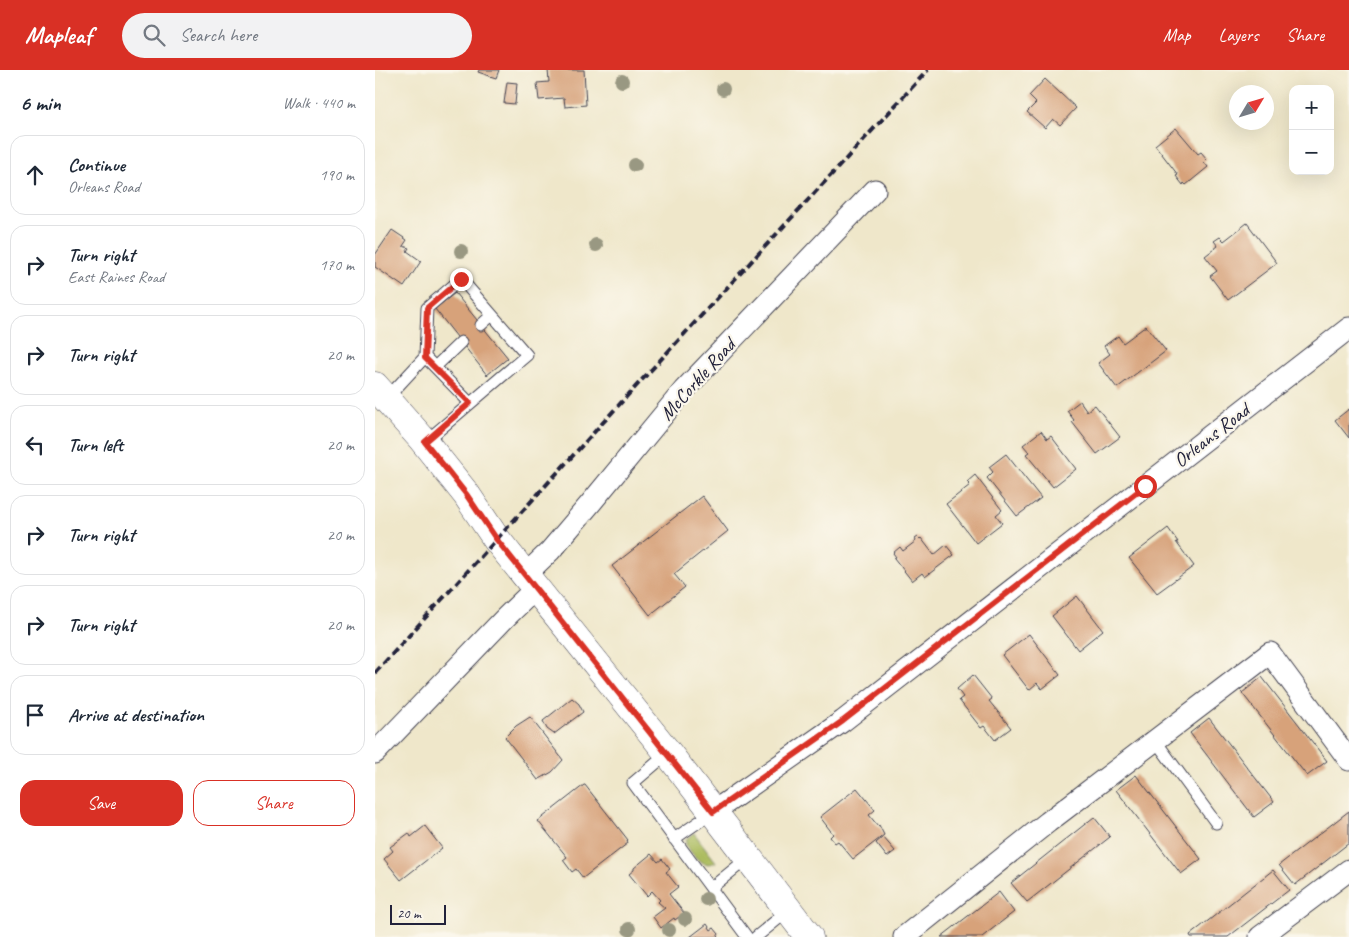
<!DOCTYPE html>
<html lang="en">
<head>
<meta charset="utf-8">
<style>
  :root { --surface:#fff; --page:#f2f2f3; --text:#1f2937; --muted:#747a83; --line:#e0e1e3; --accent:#d93025 }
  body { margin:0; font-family:Caveat,sans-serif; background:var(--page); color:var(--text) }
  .controls { position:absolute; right:15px; top:15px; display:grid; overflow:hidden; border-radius:10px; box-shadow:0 5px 20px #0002 }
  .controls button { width:45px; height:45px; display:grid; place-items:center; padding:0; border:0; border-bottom:1px solid var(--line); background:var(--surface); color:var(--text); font:25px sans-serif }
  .compass { position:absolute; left:854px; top:15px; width:45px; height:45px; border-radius:50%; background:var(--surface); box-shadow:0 5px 20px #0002; rotate:52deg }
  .scale { position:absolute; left:15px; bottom:12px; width:56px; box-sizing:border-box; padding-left:5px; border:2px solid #22223b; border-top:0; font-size:14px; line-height:18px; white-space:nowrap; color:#22223b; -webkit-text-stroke:4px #fbf7ec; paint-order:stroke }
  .stop { position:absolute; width:15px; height:15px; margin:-11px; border:4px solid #d93025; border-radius:50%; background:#fff }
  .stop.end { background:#d93025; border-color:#fff; box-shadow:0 1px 5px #0008 }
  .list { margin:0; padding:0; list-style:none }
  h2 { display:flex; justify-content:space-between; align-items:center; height:65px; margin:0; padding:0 20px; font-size:21px }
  h2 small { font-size:16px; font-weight:400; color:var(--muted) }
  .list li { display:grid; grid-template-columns:32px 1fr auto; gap:15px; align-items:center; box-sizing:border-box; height:80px; margin:0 10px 10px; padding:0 10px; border:1px solid var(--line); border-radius:15px }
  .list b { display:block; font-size:19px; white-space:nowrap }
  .list p { margin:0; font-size:16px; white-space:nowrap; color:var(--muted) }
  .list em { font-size:16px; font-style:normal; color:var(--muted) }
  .actions { display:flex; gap:10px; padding:15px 20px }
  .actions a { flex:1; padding:11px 0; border:1px solid var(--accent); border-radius:15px; text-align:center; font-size:18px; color:var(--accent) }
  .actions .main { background:var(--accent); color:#fff }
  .icon { flex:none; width:28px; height:28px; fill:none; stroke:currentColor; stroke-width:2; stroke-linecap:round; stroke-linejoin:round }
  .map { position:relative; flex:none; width:974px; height:867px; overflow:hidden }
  header { display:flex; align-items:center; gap:30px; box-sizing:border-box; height:70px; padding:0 25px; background:var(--accent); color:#fff }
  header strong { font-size:24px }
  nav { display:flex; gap:28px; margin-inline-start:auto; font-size:18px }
  .search { width:350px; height:45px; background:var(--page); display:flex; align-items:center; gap:12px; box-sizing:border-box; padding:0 18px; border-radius:28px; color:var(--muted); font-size:19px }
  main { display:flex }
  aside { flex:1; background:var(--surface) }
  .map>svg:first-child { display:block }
  .green { fill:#acbc5f; stroke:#676f4d }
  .building { fill:#d7a27a }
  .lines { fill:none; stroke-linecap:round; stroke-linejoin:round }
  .lane-casing { stroke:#414050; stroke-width:13 }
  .street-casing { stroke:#414050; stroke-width:23 }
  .secondary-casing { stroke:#414050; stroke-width:29 }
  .lane { stroke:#fff; stroke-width:11 }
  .street { stroke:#fff; stroke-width:21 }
  .secondary { stroke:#fff; stroke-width:28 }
  .rail { stroke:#22223b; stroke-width:4; stroke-dasharray:8 4; stroke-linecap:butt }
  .tree { fill:#999882 }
  .route { stroke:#d93025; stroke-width:6 }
  .labels { text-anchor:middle; stroke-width:4.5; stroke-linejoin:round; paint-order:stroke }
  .street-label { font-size:20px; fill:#22223b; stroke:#fbf7ec }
</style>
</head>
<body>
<header>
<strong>Mapleaf</strong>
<div class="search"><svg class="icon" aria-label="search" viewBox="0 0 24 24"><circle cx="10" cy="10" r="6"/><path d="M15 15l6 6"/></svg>Search here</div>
<nav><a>Map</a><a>Layers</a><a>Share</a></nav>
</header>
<main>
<aside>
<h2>6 min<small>Walk · 440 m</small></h2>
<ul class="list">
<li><svg class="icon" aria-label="ahead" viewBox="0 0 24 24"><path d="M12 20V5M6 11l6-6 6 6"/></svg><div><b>Continue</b><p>Orleans Road</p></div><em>190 m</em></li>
<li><svg class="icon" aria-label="right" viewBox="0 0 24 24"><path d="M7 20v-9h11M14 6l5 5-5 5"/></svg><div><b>Turn right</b><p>East Raines Road</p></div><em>170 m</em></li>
<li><svg class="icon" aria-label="right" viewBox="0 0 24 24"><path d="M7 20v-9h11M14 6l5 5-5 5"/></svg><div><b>Turn right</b></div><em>20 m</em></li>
<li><svg class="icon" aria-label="left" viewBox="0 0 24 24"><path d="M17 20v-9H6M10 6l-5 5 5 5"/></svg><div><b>Turn left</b></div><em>20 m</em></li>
<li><svg class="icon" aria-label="right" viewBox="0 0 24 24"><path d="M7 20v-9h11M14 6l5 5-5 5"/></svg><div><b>Turn right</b></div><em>20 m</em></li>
<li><svg class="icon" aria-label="right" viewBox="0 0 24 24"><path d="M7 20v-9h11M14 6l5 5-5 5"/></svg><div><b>Turn right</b></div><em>20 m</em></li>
<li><svg class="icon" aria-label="arrive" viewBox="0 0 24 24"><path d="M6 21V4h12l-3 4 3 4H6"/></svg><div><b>Arrive at destination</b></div></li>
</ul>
<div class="actions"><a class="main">Save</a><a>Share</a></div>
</aside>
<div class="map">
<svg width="974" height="867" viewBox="0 0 974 867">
  <rect width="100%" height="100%" fill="#fbf7ec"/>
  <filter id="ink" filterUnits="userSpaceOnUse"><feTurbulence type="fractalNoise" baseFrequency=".02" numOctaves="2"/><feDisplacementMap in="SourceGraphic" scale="10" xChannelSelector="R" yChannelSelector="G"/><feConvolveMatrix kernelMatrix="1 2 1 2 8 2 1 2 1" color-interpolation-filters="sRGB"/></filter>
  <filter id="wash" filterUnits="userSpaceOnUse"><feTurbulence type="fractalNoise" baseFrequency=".0096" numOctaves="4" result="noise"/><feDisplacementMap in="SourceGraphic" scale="20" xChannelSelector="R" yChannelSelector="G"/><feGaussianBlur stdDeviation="1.12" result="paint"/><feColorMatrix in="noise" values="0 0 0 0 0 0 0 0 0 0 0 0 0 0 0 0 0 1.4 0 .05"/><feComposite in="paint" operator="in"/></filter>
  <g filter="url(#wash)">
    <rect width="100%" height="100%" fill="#efe7ca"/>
    <path class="green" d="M319,763L341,792C327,799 318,785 311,775V769Z"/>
    <g id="blocks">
      <path class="building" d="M104,0H124L121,8L103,2Z
        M173,0H209L211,35L190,37L189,28L164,30L162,13L174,12Z
        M670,9L701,38L685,55L678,49L670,58L652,42L661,33L654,26Z
        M132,12L142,13L140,34L129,33Z
        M801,58L823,84L826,82L832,89L829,92L833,97L811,115L809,113L808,115L801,106L803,105L780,75Z
        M872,153L902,193L853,230L835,206L842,201L830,186L843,176L839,171L845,167L849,171Z
        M17,160L32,170L28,176L34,178L32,181L46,191L29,217L0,197V185Z
        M80,223L133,288L112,305L60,239Z
        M771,256L791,281L742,318L723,293L735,284L729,276L743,266L748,273Z
        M705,331L712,341L720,335L745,367L722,384L697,352L699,350L692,341Z
        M974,339V368L960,350Z
        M666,361L672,369L676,366L701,399L678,417L651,384L654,382L648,375Z
        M631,384L666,428L642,446L612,408L618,402L614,397Z
        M600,405L627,440L621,445L627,453L601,473L571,434L595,415L592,412Z
        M327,426L353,461L299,504L310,517L275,545L237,496Z
        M793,458L803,472H801L819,496L782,523L754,488Z
        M543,467L545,469L546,468L559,485L571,475L579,485L550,507L547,503L537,511L519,488L521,487L518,483L525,477L528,481L541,471L540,469Z
        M702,526L728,560L703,580L677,546Z
        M654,564L685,605L667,619L662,613L654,620L627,585Z
        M598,605L617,629L614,631L636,658L620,670L609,656L606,658L584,630L588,627L582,619Z
        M887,607L952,691L932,706L867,623Z
        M197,628L204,634L208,642L179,664L172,659L168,651Z
        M155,647L188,690L177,702L163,710L130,667L141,656Z
        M834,648L899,732L879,747L815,663Z
        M761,705L826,789L806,804L741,720Z
        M209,715H210L253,770L252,771L253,773L208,808L201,799L197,802L188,790L192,787L163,751Z
        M482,718L500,740L494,745L503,756L504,755L509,765L478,789L463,771L460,773L455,767L458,764L445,747Z
        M974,741V773L920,815L904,795Z
        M719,747L735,767L652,832L636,813Z
        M50,756L67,778L26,810L9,789L18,781L15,777L34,763L36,767Z
        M508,767L520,781L512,787L501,773Z
        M276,784L283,792L287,789L295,799L291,802L303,817L294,824L309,843L300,850L299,848L286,858L278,847L290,838L283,832L285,830L277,821L272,826L254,804L259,800V798Z
        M898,800L914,820L853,867H816L815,865Z
        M624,822L639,842L607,867H566Z
        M332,854L336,860L339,858L344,864L342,867H315Z"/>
    </g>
  </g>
  <g filter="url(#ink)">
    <use href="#blocks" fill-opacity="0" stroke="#414050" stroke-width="1"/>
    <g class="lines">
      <defs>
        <path id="lane" d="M106,255L117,245
          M50,287L95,333
          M60,297L86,272
          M11,329L50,287L52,238L86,209L152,285L50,372
          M780,670L841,753
          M293,683L258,713L372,867
          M299,769L338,742
          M336,818L374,787
          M381,867L414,840"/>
        <path id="street" d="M150,505L175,481L215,434L309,320L500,120
          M0,683L131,547L161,518
          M338,742L468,651L974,258
          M529,867L673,752L895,583L974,690
          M885,867L974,800"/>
        <path id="secondary" d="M0,316L47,369L91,424L122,470L293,683L434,867"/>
      </defs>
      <use href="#lane" class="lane-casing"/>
      <use href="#street" class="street-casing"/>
      <use href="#secondary" class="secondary-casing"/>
      <use href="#lane" class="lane"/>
      <use href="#street" class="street"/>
      <use href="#secondary" class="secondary"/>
      <path class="rail" d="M0,603L253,325L553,0"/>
    </g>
    <g class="tree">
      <circle cx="247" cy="11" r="7"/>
      <circle cx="348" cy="19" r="7"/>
      <circle cx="260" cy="95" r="7"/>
      <circle cx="221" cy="175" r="7"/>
      <circle cx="86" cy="181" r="7"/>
      <circle cx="331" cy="829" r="7"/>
      <circle cx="310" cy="849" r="7"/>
      <circle cx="254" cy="859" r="7"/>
      <circle cx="294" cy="860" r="7"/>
    </g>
  </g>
  <g class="lines" filter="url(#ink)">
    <path class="route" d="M86,209L52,238L50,288L95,333L50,372L91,424L122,470L338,742L468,651L770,416"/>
  </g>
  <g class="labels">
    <g class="street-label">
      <text transform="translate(322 309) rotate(-48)" y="7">McCorkle Road</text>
      <text transform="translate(836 365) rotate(-38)" y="7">Orleans Road</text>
    </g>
  </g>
</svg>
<div class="controls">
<button>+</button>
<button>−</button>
</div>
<svg class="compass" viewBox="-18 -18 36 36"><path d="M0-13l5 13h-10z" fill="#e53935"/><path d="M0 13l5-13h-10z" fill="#747a83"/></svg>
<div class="scale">20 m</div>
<div class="stop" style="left:770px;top:416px"></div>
<div class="stop end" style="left:86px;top:209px"></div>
</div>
</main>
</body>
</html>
